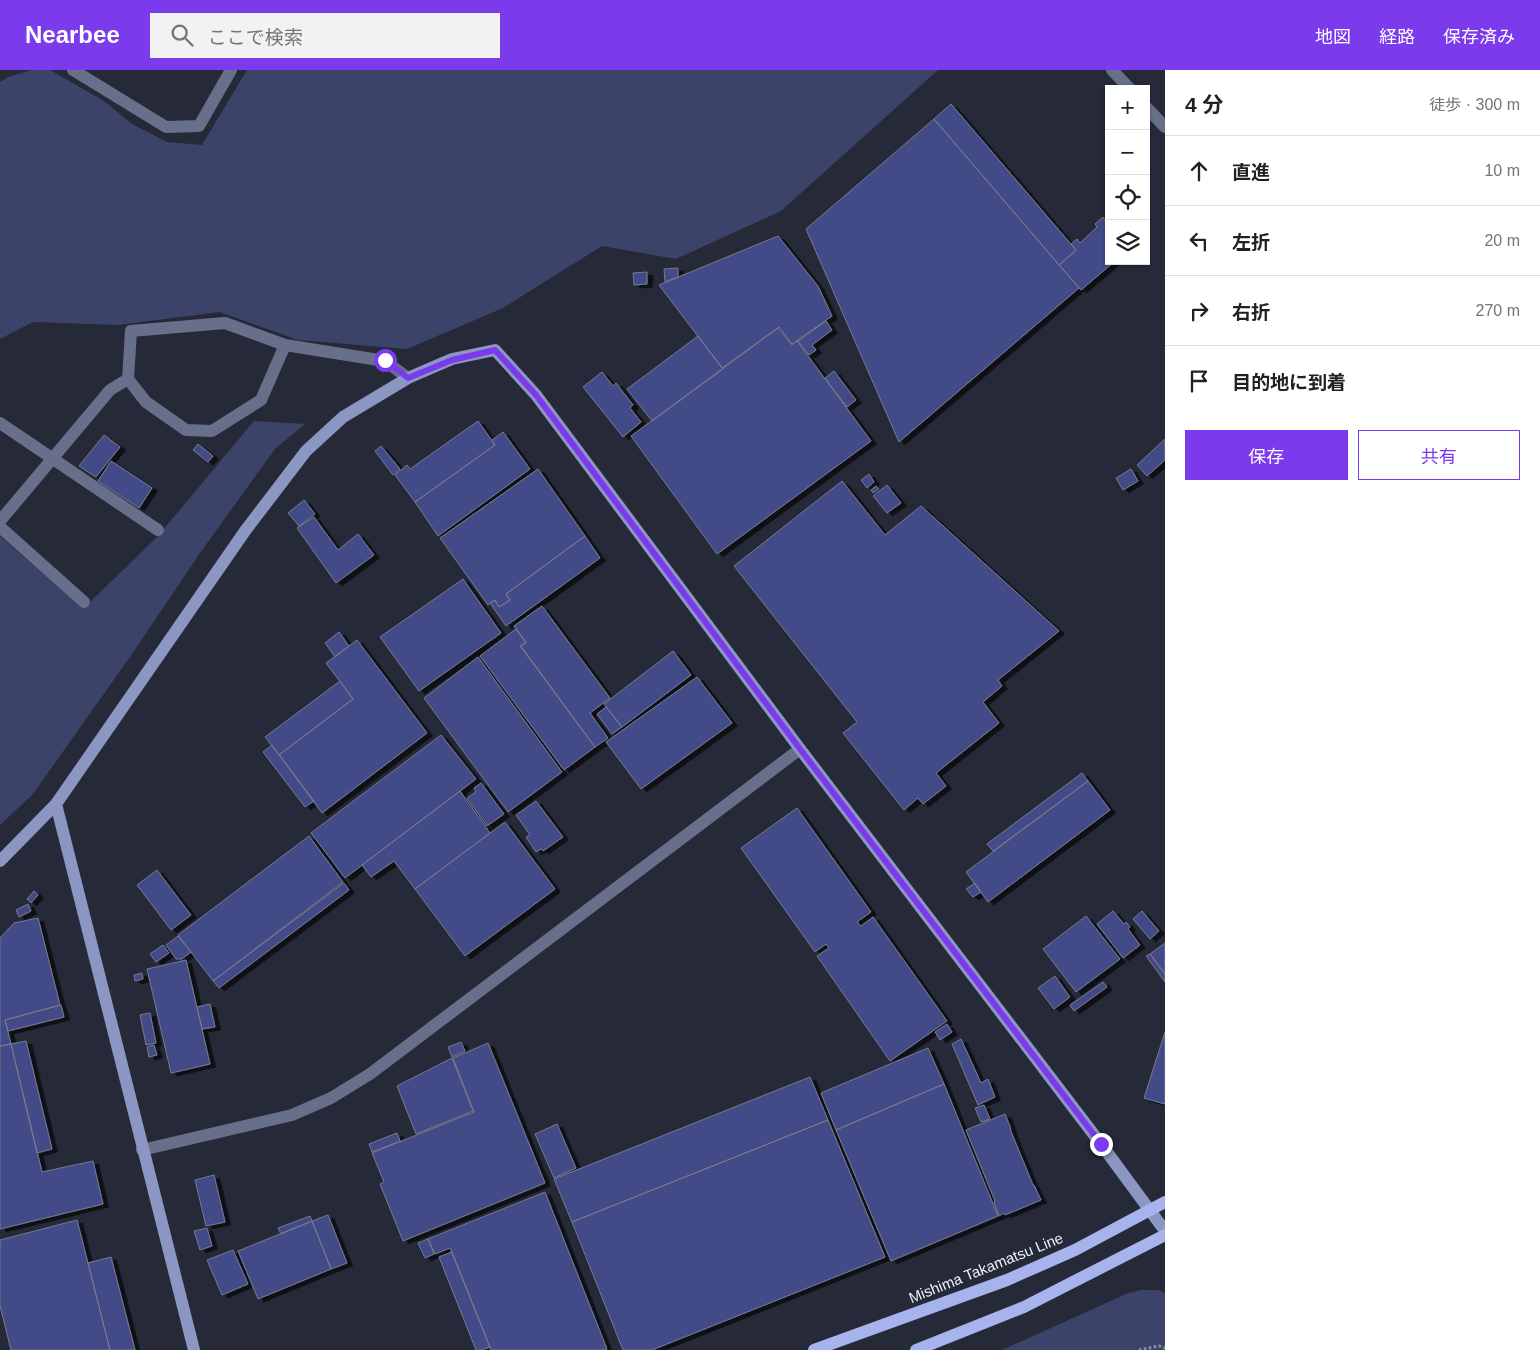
<!DOCTYPE html>
<html lang="ja">
<head>
<meta charset="utf-8">
<style>
  :root { --surface:#fff; --page:#f2f2f2; --text:#202124; --muted:#757577; --line:#e0e0e0; --accent:#7c3aed }
  body { margin:0; font-family:Arial,"Noto Sans JP",sans-serif; background:var(--page); color:var(--text) }
  .controls { position:absolute; right:15px; top:15px; display:grid; overflow:hidden; border-radius:0px; box-shadow:0 1px 4px #0004 }
  .controls button { width:45px; height:45px; display:grid; place-items:center; padding:0; border:0; border-bottom:1px solid var(--line); background:var(--surface); color:var(--text); font:25px sans-serif }
  .stop { position:absolute; width:15px; height:15px; margin:-11px; border:4px solid #7c3aed; border-radius:50%; background:#fff }
  .stop.end { background:#7c3aed; border-color:#fff; box-shadow:0 1px 5px #0008 }
  .list { margin:0; padding:0; list-style:none }
  h2 { display:flex; justify-content:space-between; align-items:center; height:65px; margin:0; padding:0 20px; font-size:21px }
  h2 small { font-size:16px; font-weight:400; color:var(--muted) }
  .list li { display:grid; grid-template-columns:32px 1fr auto; gap:15px; align-items:center; box-sizing:border-box; height:70px; padding:0 20px; border-top:1px solid var(--line) }
  .list b { display:block; font-size:19px; white-space:nowrap }
  .list em { font-size:16px; font-style:normal; color:var(--muted) }
  .actions { display:flex; gap:10px; padding:15px 20px }
  .actions a { flex:1; padding:11px 0; border:1px solid var(--accent); border-radius:0px; text-align:center; font-size:18px; color:var(--accent) }
  .actions .main { background:var(--accent); color:#fff }
  .icon { flex:none; width:28px; height:28px; fill:none; stroke:currentColor; stroke-width:2; stroke-linecap:round; stroke-linejoin:round }
  .map { position:relative; flex:none; width:1165px; height:1280px; overflow:hidden }
  header { display:flex; align-items:center; gap:30px; box-sizing:border-box; height:70px; padding:0 25px; background:var(--accent); color:#fff }
  header strong { font-size:24px }
  nav { display:flex; gap:28px; margin-inline-start:auto; font-size:18px }
  .search { width:350px; height:45px; background:var(--page); display:flex; align-items:center; gap:12px; box-sizing:border-box; padding:0 18px; border-radius:0px; color:var(--muted); font-size:19px }
  main { display:flex }
  aside { flex:1; background:var(--surface) }
  .map>svg:first-child { display:block }
  .green { fill:#3c4368 }
  .building { fill:#424c88; stroke:#767b8d; filter:url(#shadow) }
  .lines { fill:none; stroke-linecap:round; stroke-linejoin:round }
  .path { stroke:#8b8e9b; stroke-width:3; stroke-dasharray:2.5 2.5; stroke-linecap:butt }
  .street { stroke:#686f8b; stroke-width:12 }
  .secondary { stroke:#8b96c2; stroke-width:12 }
  .primary { stroke:#a6b3ed; stroke-width:12 }
  .route { stroke:#7c3aed; stroke-width:6 }
  .labels { text-anchor:middle; stroke-width:4.5; stroke-linejoin:round; paint-order:stroke }
  .street-label { font-size:15px; fill:#edf0fa; stroke:#262938 }
</style>
</head>
<body>
<header>
<strong>Nearbee</strong>
<div class="search"><svg class="icon" aria-label="search" viewBox="0 0 24 24"><circle cx="10" cy="10" r="6"/><path d="M15 15l6 6"/></svg>ここで検索</div>
<nav><a>地図</a><a>経路</a><a>保存済み</a></nav>
</header>
<main>
<div class="map">
<svg width="1165" height="1280" viewBox="0 0 1165 1280">
  <defs>
    <filter id="shadow"><feDropShadow dx="5.5" dy="3" stdDeviation="0" flood-color="#0009"/></filter>
  </defs>
  <rect width="100%" height="100%" fill="#262938"/>
  <path class="green" d="M32,0H50L104,31L132,54L167,72L202,75L247,0H938L781,141L676,189L602,176L503,238L407,279L298,270L220,242L118,255L33,252L0,269V12L8,7Z
    M254,351L305,354L275,379L200,483L132,584L33,724L0,755V466L83,539L158,466Z
    M1141,1220H1159L1165,1223V1280H1002L1126,1224Z"/>
  <path class="building" d="M951,34L1076,180L1059,195L934,49Z
    M934,49L1079,218L899,372L806,159Z
    M1103,147L1106,152L1109,149V191H1115L1081,220L1059,195L1076,180L1071,174L1077,169L1080,173L1097,157L1095,154Z
    M778,166L818,216L832,246L792,274L779,257L722,298L659,215Z
    M678,198V207L665,212L664,199Z
    M647,202V214L634,215L633,203Z
    M826,251L832,260L812,275L816,280L809,285L798,271Z
    M778,258L792,275L797,271L871,371L717,484L631,366Z
    M698,266L723,299L652,351L627,319Z
    M834,301L856,330L847,337L825,308Z
    M602,302L613,316L616,313L633,335L630,338L641,352L623,367L583,317Z
    M478,351L495,375L415,432L395,405L407,395L410,399Z
    M503,362L530,399L438,466L415,432L495,375L492,370Z
    M104,365L120,377L96,407L79,396Z
    M1165,369V390L1147,406L1137,395Z
    M198,374L213,386L208,392L193,380Z
    M381,376L400,399L393,405L375,381Z
    M111,391L152,418L139,438L98,411Z
    M538,399L585,466L506,524L510,530L499,537L495,530L488,535L440,468Z
    M1131,399L1138,411L1123,420L1116,408Z
    M869,404L874,412L867,418L861,410Z
    M842,411L885,465L921,436L1059,561L998,610L1002,616L983,632L999,653L936,703L946,716L923,734L918,728L904,740L843,663L857,652L734,496Z
    M887,415L901,433L887,443L873,426Z
    M876,416L879,419L873,423L871,420Z
    M304,430L315,444L299,456L288,443Z
    M314,447L338,480L358,464L374,485L336,513L297,458Z
    M585,466L600,488L506,556L490,533L495,530L499,537L510,530L506,524Z
    M463,509L501,563L419,621L380,567Z
    M542,536L610,628L590,643L608,668L595,677L521,576L526,573L514,556Z
    M516,559L526,572L520,576L595,677L564,700L480,586Z
    M339,562L349,576L335,587L325,573Z
    M357,570L427,663L322,743L279,685L353,629L326,593Z
    M673,581L691,605L622,657L604,634Z
    M478,587L562,702L508,742L424,628Z
    M697,607L732,653L641,719L606,672Z
    M340,611L353,629L279,685L265,667Z
    M606,637L622,657L612,664L597,644Z
    M441,665L476,709L345,808L311,763Z
    M272,675L314,731L305,737L263,682Z
    M1082,703L1088,711L993,781L987,774Z
    M1088,711L1110,740L988,832L966,802Z
    M481,713L504,744L487,756L467,728L476,722L474,718Z
    M460,721L490,763L415,819L394,791L371,807L362,795Z
    M536,731L563,767L543,781L541,779L536,782L526,767L530,765L516,745Z
    M797,738L871,842L857,852L861,856L873,847L947,951L890,991L817,886L829,878L826,874L815,882L741,778Z
    M505,752L555,819L465,886L415,819Z
    M309,766L343,812L213,911L178,865Z
    M157,800L191,845L171,860L137,815Z
    M344,813L349,820L219,918L213,911Z
    M975,813L981,822L973,827L966,819Z
    M34,821L38,825L31,833L27,829Z
    M28,834L31,841L19,847L16,840Z
    M1113,841L1124,854L1126,852L1130,857L1128,859L1140,875L1123,888L1097,854Z
    M1142,841L1159,861L1150,869L1133,849Z
    M1086,846L1120,889L1076,922L1043,879Z
    M38,848L60,935L5,950L11,974L0,976V868L14,853Z
    M178,866L191,882L182,889H176L166,875Z
    M1165,873V904L1150,884Z
    M163,875L169,883L156,892L150,884Z
    M1150,884L1165,904V912L1146,886Z
    M186,890L210,994L171,1003L147,899Z
    M142,903L143,909L135,911L134,905Z
    M1055,906L1070,927L1054,939L1038,918Z
    M1103,912L1107,917L1074,941L1070,935Z
    M210,934L215,957L202,959L197,937Z
    M61,935L64,947L8,961L5,950Z
    M150,943L156,973L146,975L140,945Z
    M947,954L952,962L940,970L935,962Z
    M1165,962V1034L1144,1028Z
    M961,969L981,1013L988,1009L995,1027L978,1035L952,974Z
    M26,971L52,1079L37,1083L11,974Z
    M461,972L465,981L452,987L448,977Z
    M488,973L545,1113L403,1171L380,1114L384,1112L372,1083L474,1042L453,988Z
    M11,974L42,1102L93,1091L103,1134L0,1159V976Z
    M154,975L157,985L149,987L147,977Z
    M928,978L944,1014L836,1060L821,1023Z
    M452,988L473,1041L416,1064L397,1016Z
    M810,1007L828,1050L572,1152L554,1109Z
    M944,1014L998,1146L891,1191L836,1060Z
    M984,1035L990,1049L981,1052L975,1038Z
    M1005,1044L1011,1059H1010L1033,1115H1034L1041,1130L1005,1145L1004,1143L999,1146L994,1132L995,1131L966,1060Z
    M828,1050L885,1187L652,1280H623L572,1152Z
    M557,1054L576,1098L554,1108L535,1064Z
    M397,1063L400,1071L372,1082L369,1074Z
    M214,1105L225,1152L206,1156L195,1110Z
    M545,1122L607,1279L604,1280H491L450,1178L435,1184L428,1169Z
    M328,1145L347,1193L331,1199L312,1151Z
    M310,1146L312,1151L281,1164L278,1158Z
    M77,1150L110,1280H11L0,1236V1170Z
    M312,1151L331,1199L258,1229L238,1181Z
    M207,1158L212,1176L200,1180L194,1161Z
    M428,1169L434,1184L425,1188L418,1173Z
    M233,1180L248,1214L222,1225L207,1190Z
    M452,1182L490,1277L482,1280H476L439,1187Z
    M111,1187L135,1280H110L88,1193Z"/>
  <g class="lines">
    <path class="path" d="M1139,1280L1159,1276L1165,1278"/>
    <path class="street" d="M73,0L166,57L199,56L231,0
      M1112,0L1130,19
      M1146,37L1165,57
      M285,275L261,330L212,361L186,360L146,332L128,309L131,261L225,253L285,275L385,291L408,308
      M0,353L158,460
      M0,451L110,320L128,309
      M0,457L84,532
      M142,1080L292,1045L331,1028L370,1004L800,679"/>
    <path class="secondary" d="M56,734L194,1280
      M0,791L56,734L245,461L306,381L343,347L408,308L452,289L495,280L536,325L800,679L1101,1074L1165,1161"/>
    <path class="primary" d="M814,1280L1007,1210L1075,1180L1165,1132
      M916,1280L1024,1237L1165,1165"/>
  </g>
  <g class="lines">
    <path class="route" d="M385,290L408,308L452,290L495,280L536,325L800,679L1101,1074"/>
  </g>
  <g class="labels">
    <g class="street-label">
      <text transform="translate(986 1198) rotate(-22)" y="5">Mishima Takamatsu Line</text>
    </g>
  </g>
</svg>
<div class="controls">
<button>+</button>
<button>−</button>
<button><svg class="icon" aria-label="locate" viewBox="0 0 24 24"><circle cx="12" cy="12" r="6"/><path d="M12 2v4M12 18v4M2 12h4M18 12h4"/></svg></button>
<button><svg class="icon" aria-label="layers" viewBox="0 0 24 24"><path d="M12 4l9 5-9 5-9-5zM3 14l9 5 9-5"/></svg></button>
</div>
<div class="stop" style="left:385px;top:290px"></div>
<div class="stop end" style="left:1101px;top:1074px"></div>
</div>
<aside>
<h2>4 分<small>徒歩 · 300 m</small></h2>
<ul class="list">
<li><svg class="icon" aria-label="ahead" viewBox="0 0 24 24"><path d="M12 20V5M6 11l6-6 6 6"/></svg><div><b>直進</b></div><em>10 m</em></li>
<li><svg class="icon" aria-label="left" viewBox="0 0 24 24"><path d="M17 20v-9H6M10 6l-5 5 5 5"/></svg><div><b>左折</b></div><em>20 m</em></li>
<li><svg class="icon" aria-label="right" viewBox="0 0 24 24"><path d="M7 20v-9h11M14 6l5 5-5 5"/></svg><div><b>右折</b></div><em>270 m</em></li>
<li><svg class="icon" aria-label="arrive" viewBox="0 0 24 24"><path d="M6 21V4h12l-3 4 3 4H6"/></svg><div><b>目的地に到着</b></div></li>
</ul>
<div class="actions"><a class="main">保存</a><a>共有</a></div>
</aside>
</main>
</body>
</html>
